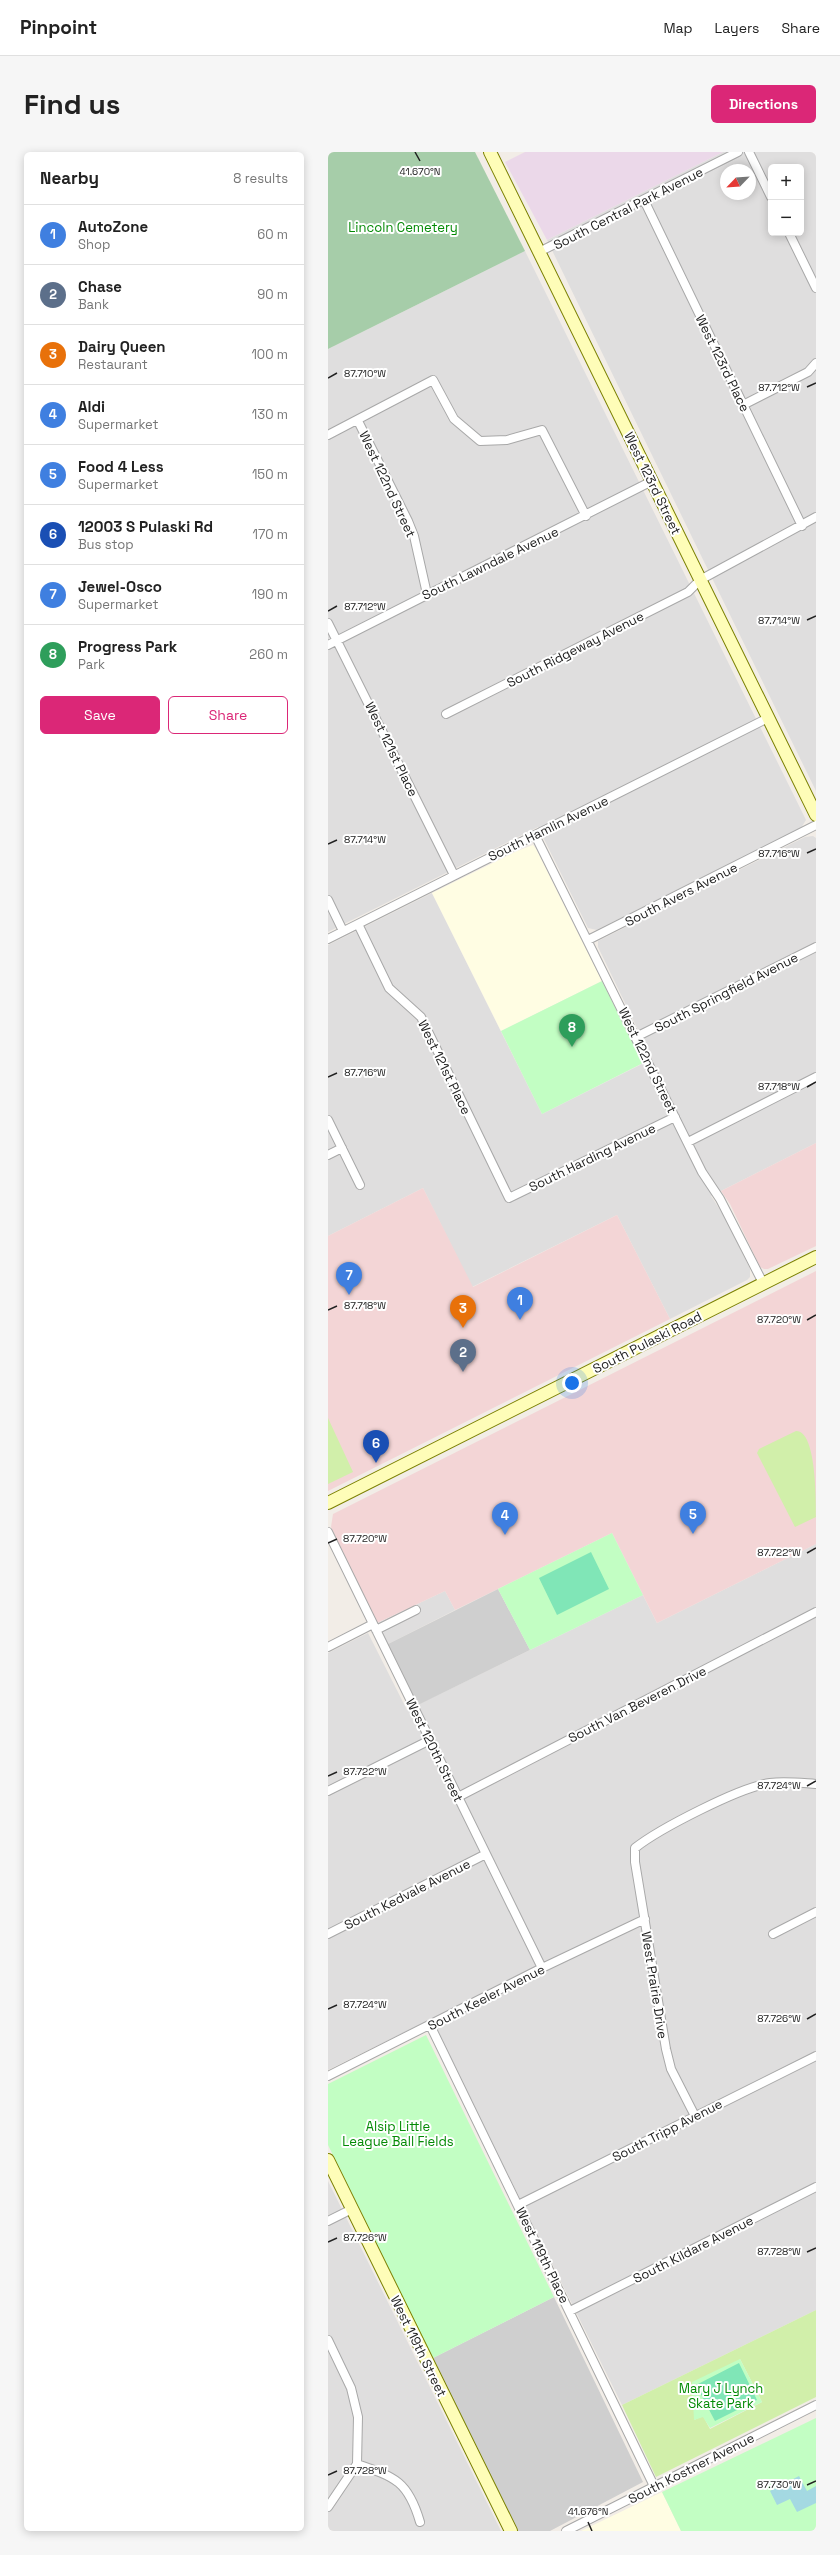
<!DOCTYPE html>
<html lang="en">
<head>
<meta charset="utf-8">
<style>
  :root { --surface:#fff; --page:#f6f6f6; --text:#222; --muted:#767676; --line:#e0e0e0; --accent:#db2777 }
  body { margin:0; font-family:"Space Grotesk",sans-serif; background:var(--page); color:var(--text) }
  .controls { position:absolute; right:12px; top:12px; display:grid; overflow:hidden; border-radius:6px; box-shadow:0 2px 10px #0003 }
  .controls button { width:36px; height:36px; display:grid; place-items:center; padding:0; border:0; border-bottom:1px solid var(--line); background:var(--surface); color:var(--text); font:20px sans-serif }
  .compass { position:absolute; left:392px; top:12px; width:36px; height:36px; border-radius:50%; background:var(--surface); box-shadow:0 2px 10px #0003; rotate:245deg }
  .you { position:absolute; left:244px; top:1231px; width:14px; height:14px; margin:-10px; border:3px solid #fff; border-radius:50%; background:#1a73e8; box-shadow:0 0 0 6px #1a73e833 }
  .badge { display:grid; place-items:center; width:26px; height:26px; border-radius:50%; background:var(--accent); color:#fff; font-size:13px; font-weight:700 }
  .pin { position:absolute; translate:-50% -33px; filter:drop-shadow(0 1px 2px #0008) }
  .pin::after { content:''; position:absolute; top:21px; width:14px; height:12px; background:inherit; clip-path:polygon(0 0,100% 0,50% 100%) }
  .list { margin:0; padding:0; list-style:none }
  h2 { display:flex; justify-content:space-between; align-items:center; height:52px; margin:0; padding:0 16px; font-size:17px }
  h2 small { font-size:13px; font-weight:400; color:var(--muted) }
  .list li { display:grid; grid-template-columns:26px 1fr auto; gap:12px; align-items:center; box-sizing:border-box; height:60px; padding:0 16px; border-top:1px solid var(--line) }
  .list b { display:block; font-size:15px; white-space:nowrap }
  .list p { margin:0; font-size:13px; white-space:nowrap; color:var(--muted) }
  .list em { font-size:13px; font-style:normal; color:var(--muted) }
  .actions { display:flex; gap:8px; padding:12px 16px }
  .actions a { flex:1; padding:9px 0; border:1px solid var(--accent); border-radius:6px; text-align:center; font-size:14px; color:var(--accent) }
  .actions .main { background:var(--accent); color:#fff }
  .map { position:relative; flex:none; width:488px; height:2379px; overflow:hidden; border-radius:6px }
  header { display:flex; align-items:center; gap:24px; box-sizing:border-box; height:56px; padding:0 20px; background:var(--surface); border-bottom:1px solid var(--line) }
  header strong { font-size:19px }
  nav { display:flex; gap:22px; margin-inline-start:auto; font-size:14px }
  .intro { display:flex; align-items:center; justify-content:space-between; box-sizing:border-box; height:96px; padding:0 24px }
  h1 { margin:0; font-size:28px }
  .button { padding:10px 18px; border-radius:6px; background:var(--accent); color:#fff; font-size:14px; font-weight:700 }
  main { display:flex; gap:24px; padding:0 24px }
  aside { flex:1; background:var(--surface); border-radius:6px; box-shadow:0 2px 10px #0003 }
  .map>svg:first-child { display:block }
  .residential { fill:#dfdede; fill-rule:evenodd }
  .commercial { fill:#f3d5d6 }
  .industrial { fill:#ebd8e9 }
  .education { fill:#fffde3 }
  .religious { fill:#cfcfcf }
  .grass { fill:#d1efaa; fill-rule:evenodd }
  .cemetery { fill:#a6cda9 }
  .park { fill:#c2fec3 }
  .pitch { fill:#80e6b7 }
  .water { fill:#a4d9e2 }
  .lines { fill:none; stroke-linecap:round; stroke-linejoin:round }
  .street-casing { stroke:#a8a8a8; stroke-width:10 }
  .secondary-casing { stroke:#7b8000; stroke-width:14 }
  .street { stroke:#fff; stroke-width:8 }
  .secondary { stroke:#fefdb8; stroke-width:12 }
  .ticks { fill:none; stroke:#212121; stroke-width:1.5 }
  .labels { text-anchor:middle; stroke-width:4; stroke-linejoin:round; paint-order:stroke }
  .street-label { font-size:13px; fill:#212121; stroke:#fff }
  .park-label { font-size:13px; fill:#038a05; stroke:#fff }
  .ticks-label { font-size:10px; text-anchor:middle; fill:#212121; stroke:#fff; stroke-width:4; stroke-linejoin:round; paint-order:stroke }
</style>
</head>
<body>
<header>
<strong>Pinpoint</strong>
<nav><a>Map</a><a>Layers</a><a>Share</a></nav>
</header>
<div class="intro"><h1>Find us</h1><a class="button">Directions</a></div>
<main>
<aside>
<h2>Nearby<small>8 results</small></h2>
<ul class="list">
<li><span class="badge" style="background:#3f7fe0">1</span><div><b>AutoZone</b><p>Shop</p></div><em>60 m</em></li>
<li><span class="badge" style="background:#5c6f8a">2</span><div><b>Chase</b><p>Bank</p></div><em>90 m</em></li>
<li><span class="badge" style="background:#e8710a">3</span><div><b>Dairy Queen</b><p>Restaurant</p></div><em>100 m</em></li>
<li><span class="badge" style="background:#3f7fe0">4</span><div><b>Aldi</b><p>Supermarket</p></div><em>130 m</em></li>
<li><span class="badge" style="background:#3f7fe0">5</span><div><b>Food 4 Less</b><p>Supermarket</p></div><em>150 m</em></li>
<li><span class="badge" style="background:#1a4fb4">6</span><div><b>12003 S Pulaski Rd</b><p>Bus stop</p></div><em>170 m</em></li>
<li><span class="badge" style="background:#3f7fe0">7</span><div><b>Jewel-Osco</b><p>Supermarket</p></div><em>190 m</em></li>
<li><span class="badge" style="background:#2e9e5b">8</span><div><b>Progress Park</b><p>Park</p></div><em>260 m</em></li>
</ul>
<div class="actions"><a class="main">Save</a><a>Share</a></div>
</aside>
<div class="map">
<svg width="488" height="2379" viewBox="0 0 488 2379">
  <rect width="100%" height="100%" fill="#f2ede7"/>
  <path class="residential" d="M395,0H488V639L219,88ZM443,15H473V81H443ZM398,18H422V42H398Z
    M197,99L478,668L473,676L269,778L260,776L210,675L0,780V197Z
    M485,684L488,686V991L383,1044L396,1064L422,1117V1125L419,1128L342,1167L289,1063L144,1135L95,1036L0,1084V793L104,741L214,962L324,907L270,795V789L477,685Z
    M488,1392V2158L294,2253L103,1867L0,1918V1501L40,1481L79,1558L315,1443L329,1471Z
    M117,1439L127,1458L60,1492L49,1471Z
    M0,2029L173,2379H0Z"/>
  <path class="commercial" d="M488,991V1094L440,1117H436L432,1115L402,1052L393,1039Z
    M95,1036L145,1135L289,1063L342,1167L0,1339V1084Z
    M488,1119V1392L329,1471L284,1381L127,1458L117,1439L49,1471L3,1375L5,1362Z"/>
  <path class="industrial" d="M197,0H395L219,88L177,10Z"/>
  <path class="education" d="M205,693L208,697L274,829L173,879L104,741L189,699Z
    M334,2340L353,2379H253Z"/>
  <path class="religious" d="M170,1437L202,1498L90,1553L60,1492Z
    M226,2145L315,2330L222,2379H190L105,2206Z"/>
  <path class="grass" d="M0,1266L25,1320L0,1332Z
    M468,1279C488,1278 488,1345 488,1365L467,1375L429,1301L431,1297Z
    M488,2158V2245L328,2325L294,2253ZM412,2207L434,2250L382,2277L375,2264L366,2268Z"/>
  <path class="cemetery" d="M0,0H147L197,99L0,197Z"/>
  <path class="park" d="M274,829L315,911L214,962L173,879Z
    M284,1381L315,1443L202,1498L170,1437Z
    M98,1883L226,2145L105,2206L0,1993V1932Z
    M412,2207L434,2250L382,2276L375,2265L366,2268L364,2230Z
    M488,2266V2379H353L334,2340Z"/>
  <path class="pitch" d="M263,1400L281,1437L229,1463L211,1426Z
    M411,2211L429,2248L387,2269L368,2233Z"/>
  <path class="water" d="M471,2324L479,2339L488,2334V2351L469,2360L462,2347L449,2353L442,2339Z"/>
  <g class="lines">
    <defs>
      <path id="street" d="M421,0L443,45
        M316,48L474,374
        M461,81L488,136
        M211,100L410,0
        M415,253L480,220L488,211
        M30,269L80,369L86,384L99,442
        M0,283L105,228L126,267L152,289L179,288L214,278L258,364
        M0,471L126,723
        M0,493L324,329
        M118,562L360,440L372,428L488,365
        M207,683L374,1020L392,1047L435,1131
        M0,748L15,779
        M30,772L61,836L93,865L181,1046L347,965
        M0,787L440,566
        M260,788L488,673
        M308,885L488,795
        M0,968L32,1033
        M360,990L488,925
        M0,1003L14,996
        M0,1380L214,1816
        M48,1478L88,1458
        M0,1495L45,1472
        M0,1639L102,1588
        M130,1645L488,1460
        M0,1782L158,1702
        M445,1782L488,1760
        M102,1873L326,2334
        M0,1924L214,1816L317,1767
        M367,1964L343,1917L338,1897L307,1710V1696C331,1677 412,1635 442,1631C457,1629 473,1631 488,1632
        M190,2053L488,1904
        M0,2069L24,2057
        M242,2159L488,2035
        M0,2188L23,2236L30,2265L29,2312
        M29,2312C67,2325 80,2329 92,2370
        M0,2355L29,2312
        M238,2379L488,2253"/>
      <path id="secondary" d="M162,0L488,663
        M0,1351L488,1105
        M0,2008L183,2379"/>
    </defs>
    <use href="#street" class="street-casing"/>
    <use href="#secondary" class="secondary-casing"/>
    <use href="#street" class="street"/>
    <use href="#secondary" class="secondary"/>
  </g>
  <path class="ticks" d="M87,0L92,9M0,226L9,221M479,235L488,231M0,459L9,454M479,468L488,464M0,692L9,688M479,701L488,697M0,925L9,921M479,935L488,930M0,1158L9,1154M479,1168L488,1163M0,1391L9,1387M479,1401L488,1396M0,1624L9,1620M479,1634L488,1629M0,1857L9,1853M479,1867L488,1862M0,2090L9,2086M479,2100L488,2096M0,2323L9,2319M479,2333L488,2329M260,2370L264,2379"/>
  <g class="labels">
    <g class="street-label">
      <text transform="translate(300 56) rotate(-27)" y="5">South Central Park Avenue</text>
      <text transform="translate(395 211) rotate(64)" y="5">West 123rd Place</text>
      <text transform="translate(325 331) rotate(64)" y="5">West 123rd Street</text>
      <text transform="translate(60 332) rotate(65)" y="5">West 122nd Street</text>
      <text transform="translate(162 411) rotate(-26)" y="5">South Lawndale Avenue</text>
      <text transform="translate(247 497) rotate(-27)" y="5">South Ridgeway Avenue</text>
      <text transform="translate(64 597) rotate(64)" y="5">West 121st Place</text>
      <text transform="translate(220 676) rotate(-26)" y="5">South Hamlin Avenue</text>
      <text transform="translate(353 742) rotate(-27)" y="5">South Avers Avenue</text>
      <text transform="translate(398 840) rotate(-27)" y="5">South Springfield Avenue</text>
      <text transform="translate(320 908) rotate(64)" y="5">West 122nd Street</text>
      <text transform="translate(117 915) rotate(64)" y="5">West 121st Place</text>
      <text transform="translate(264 1005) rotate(-26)" y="5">South Harding Avenue</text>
      <text transform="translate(319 1190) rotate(-27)" y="5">South Pulaski Road</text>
      <text transform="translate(309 1552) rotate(-27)" y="5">South Van Beveren Drive</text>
      <text transform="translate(107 1598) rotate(64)" y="5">West 120th Street</text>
      <text transform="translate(79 1742) rotate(-27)" y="5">South Kedvale Avenue</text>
      <text transform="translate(327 1833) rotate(81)" y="5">West Prairie Drive</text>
      <text transform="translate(158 1845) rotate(-27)" y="5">South Keeler Avenue</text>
      <text transform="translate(339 1978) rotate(-27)" y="5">South Tripp Avenue</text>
      <text transform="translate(365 2097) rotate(-27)" y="5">South Kildare Avenue</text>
      <text transform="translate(215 2103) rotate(64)" y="5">West 119th Place</text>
      <text transform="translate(91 2194) rotate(64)" y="5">West 119th Street</text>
      <text transform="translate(363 2316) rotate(-27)" y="5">South Kostner Avenue</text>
    </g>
    <g class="park-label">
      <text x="75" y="80">Lincoln Cemetery</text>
      <text x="70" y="1979">Alsip Little<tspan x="70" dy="15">League Ball Fields</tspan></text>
      <text x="393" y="2241">Mary J Lynch<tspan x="393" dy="15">Skate Park</tspan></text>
    </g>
  </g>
  <g class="ticks-label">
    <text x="92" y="23">41.670°N</text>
    <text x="37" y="225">87.710°W</text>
    <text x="451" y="239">87.712°W</text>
    <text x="37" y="458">87.712°W</text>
    <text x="451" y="472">87.714°W</text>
    <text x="37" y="691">87.714°W</text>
    <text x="451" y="705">87.716°W</text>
    <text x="37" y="924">87.716°W</text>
    <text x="451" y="938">87.718°W</text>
    <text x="37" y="1157">87.718°W</text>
    <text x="451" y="1171">87.720°W</text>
    <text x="37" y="1390">87.720°W</text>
    <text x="451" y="1404">87.722°W</text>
    <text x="37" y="1623">87.722°W</text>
    <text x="451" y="1637">87.724°W</text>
    <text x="37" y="1856">87.724°W</text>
    <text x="451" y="1870">87.726°W</text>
    <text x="37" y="2089">87.726°W</text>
    <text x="451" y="2103">87.728°W</text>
    <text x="37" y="2322">87.728°W</text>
    <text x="451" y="2336">87.730°W</text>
    <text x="260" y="2363">41.676°N</text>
  </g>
</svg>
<div class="controls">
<button>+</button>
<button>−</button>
</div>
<svg class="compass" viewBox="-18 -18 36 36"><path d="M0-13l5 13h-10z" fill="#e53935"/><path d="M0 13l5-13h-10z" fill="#767676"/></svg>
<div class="you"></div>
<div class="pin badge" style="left:192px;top:1168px;background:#3f7fe0">1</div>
<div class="pin badge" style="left:135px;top:1220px;background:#5c6f8a">2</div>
<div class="pin badge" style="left:135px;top:1176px;background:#e8710a">3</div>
<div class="pin badge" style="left:177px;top:1383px;background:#3f7fe0">4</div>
<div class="pin badge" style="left:365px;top:1382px;background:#3f7fe0">5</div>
<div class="pin badge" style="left:48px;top:1311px;background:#1a4fb4">6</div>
<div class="pin badge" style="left:21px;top:1143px;background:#3f7fe0">7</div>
<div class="pin badge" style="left:244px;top:895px;background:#2e9e5b">8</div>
</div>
</main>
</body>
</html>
